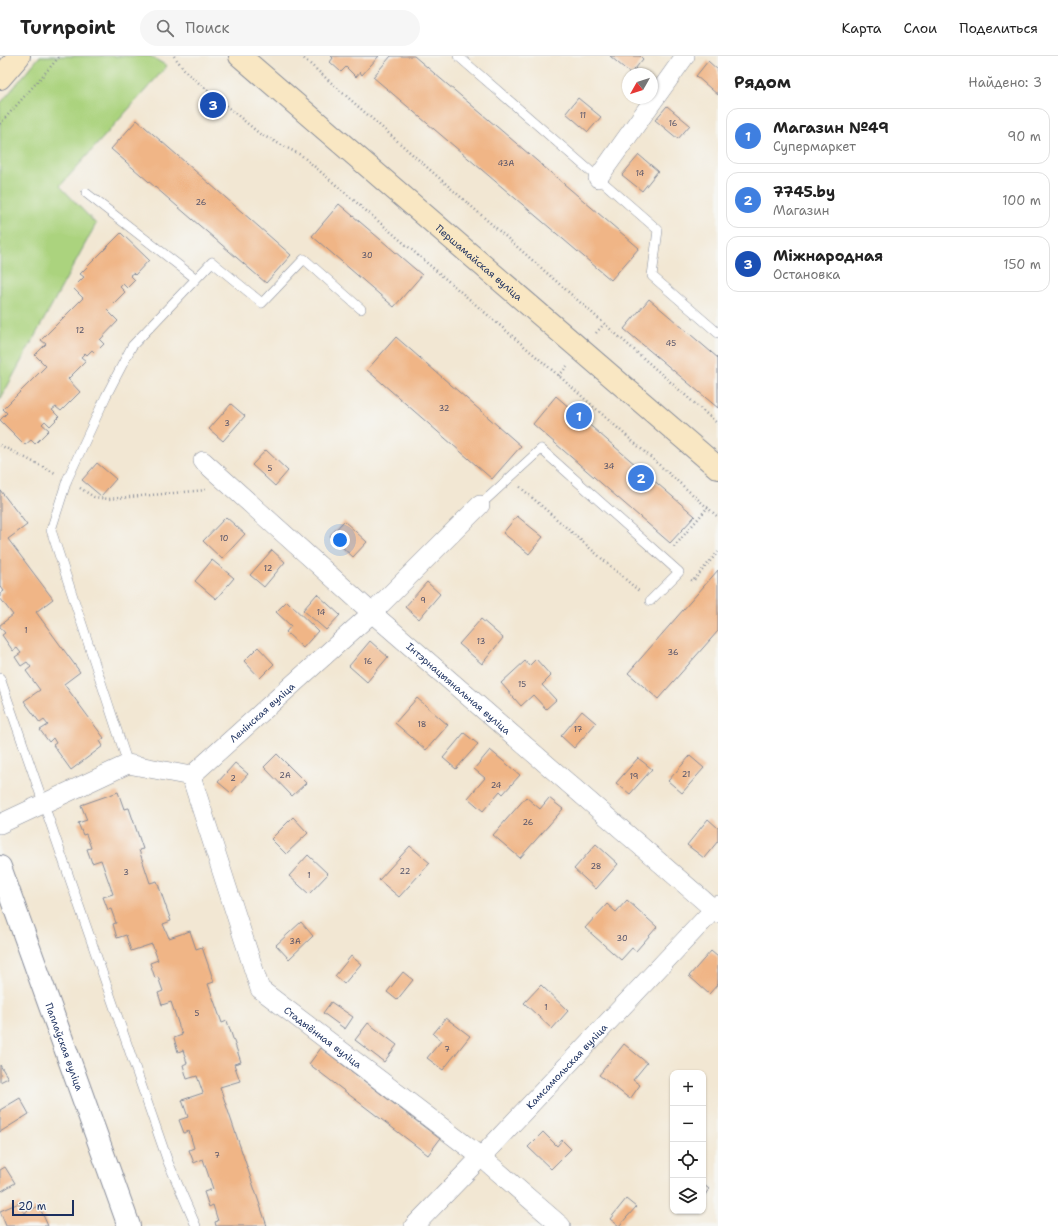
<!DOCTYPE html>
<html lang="ru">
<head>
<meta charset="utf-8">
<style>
  :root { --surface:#fff; --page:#f6f6f6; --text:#222; --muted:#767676; --line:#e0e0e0; --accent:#7c3aed }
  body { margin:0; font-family:"Shantell Sans",sans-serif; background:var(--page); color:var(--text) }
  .controls { position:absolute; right:12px; bottom:12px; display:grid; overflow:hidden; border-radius:8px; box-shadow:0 1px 3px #0004 }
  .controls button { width:36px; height:36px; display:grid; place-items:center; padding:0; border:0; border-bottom:1px solid var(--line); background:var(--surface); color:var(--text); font:20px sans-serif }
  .compass { position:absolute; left:622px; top:12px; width:36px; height:36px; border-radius:50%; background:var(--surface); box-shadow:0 1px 3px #0004; rotate:231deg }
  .scale { position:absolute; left:12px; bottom:10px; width:62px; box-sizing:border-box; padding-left:4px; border:2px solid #1b2f5e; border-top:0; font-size:11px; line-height:14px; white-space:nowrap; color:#1b2f5e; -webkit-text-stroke:3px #f6f6f2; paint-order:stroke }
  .you { position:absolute; left:340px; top:484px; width:14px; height:14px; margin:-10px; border:3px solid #fff; border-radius:50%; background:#1a73e8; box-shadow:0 0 0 6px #1a73e833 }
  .badge { display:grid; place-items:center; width:26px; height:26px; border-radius:50%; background:var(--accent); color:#fff; font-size:13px; font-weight:700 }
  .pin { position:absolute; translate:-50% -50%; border:2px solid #fff; box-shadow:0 1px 4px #0006 }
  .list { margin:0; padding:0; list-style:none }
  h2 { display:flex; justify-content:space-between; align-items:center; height:52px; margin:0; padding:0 16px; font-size:17px }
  h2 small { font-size:13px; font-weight:400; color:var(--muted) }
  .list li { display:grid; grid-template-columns:26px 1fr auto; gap:12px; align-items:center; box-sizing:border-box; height:56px; margin:0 8px 8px; padding:0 8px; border:1px solid var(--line); border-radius:12px }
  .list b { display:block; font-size:15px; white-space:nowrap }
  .list p { margin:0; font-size:13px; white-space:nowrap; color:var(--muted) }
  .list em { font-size:13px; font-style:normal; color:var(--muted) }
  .icon { flex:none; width:22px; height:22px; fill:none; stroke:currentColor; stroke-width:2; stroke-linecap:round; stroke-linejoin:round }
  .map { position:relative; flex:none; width:718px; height:1170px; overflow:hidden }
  header { display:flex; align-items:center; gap:24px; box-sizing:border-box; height:56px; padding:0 20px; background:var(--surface); border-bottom:1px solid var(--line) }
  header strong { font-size:19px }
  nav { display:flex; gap:22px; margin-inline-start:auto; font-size:14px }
  .search { width:280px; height:36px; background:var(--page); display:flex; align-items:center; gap:10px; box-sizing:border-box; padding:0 14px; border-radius:22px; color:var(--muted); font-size:15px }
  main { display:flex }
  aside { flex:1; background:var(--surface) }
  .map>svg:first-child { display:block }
  .green { fill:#abd37e; stroke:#63816e }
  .building { fill:#f0b586 }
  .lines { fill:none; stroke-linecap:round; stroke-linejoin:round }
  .service-casing { stroke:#868b98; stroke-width:10 }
  .minor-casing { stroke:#868b98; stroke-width:20 }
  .tertiary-casing { stroke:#868b98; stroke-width:24 }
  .secondary-casing { stroke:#868b98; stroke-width:24 }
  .path { stroke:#868b98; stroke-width:2.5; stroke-dasharray:1 3; stroke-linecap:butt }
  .service { stroke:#fff; stroke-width:9 }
  .minor { stroke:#fff; stroke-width:19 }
  .tertiary { stroke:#fff; stroke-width:22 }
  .secondary { stroke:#f9e7c3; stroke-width:22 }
  .labels { text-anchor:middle; stroke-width:3; stroke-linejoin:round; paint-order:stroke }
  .number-label { font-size:8px; fill:#505068 }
  .street-label { font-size:10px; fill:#1b2f5e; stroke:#f6f6f2 }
</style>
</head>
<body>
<header>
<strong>Turnpoint</strong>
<div class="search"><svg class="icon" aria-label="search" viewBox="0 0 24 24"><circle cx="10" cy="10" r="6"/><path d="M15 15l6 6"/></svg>Поиск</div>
<nav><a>Карта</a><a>Слои</a><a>Поделиться</a></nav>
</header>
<main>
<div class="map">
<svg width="718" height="1170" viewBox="0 0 718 1170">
  <rect width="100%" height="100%" fill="#f6f6f2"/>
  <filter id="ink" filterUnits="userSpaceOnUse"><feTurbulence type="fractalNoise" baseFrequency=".025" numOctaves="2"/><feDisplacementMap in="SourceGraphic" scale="8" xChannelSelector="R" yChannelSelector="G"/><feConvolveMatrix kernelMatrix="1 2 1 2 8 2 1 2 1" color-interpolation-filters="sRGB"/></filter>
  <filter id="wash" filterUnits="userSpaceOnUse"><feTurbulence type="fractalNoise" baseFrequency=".012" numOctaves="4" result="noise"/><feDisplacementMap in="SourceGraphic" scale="16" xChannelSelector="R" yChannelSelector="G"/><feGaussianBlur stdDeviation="0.9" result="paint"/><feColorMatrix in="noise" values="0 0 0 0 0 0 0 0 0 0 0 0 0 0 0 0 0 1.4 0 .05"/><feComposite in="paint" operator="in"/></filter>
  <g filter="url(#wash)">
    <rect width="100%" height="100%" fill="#f2e7d3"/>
    <path class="green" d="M40,0H150L167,10L60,130L96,168L0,344V48Z"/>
    <g id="blocks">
      <path class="building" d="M331,0H379L362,19L360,16L356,21L346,11L341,16L330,6L333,2Z
        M391,0H414L639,192L611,224L373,21Z
        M610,0H640L643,3L631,18Z
        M708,5L718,14V39L696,20Z
        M578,42L601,61L588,76L566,57Z
        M667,50L690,69L678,83L655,64Z
        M137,64L291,199L266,227L111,93Z
        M639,99L658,115L642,135L622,119Z
        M339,148L422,219L394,251L312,180Z
        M121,177L149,204L135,219L133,217L130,219L135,224L127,232L123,228L120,231L125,236L107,254L118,265L100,284L104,288L95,297L92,294L87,299L85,297L81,301L86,305L68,323L80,336L61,355L56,351L52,354L59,361L50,370L45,365L42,368L49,374L35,388L31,384L25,389L0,364L7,357L3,353L46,310L35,299L46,288L41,284L83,242L73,232L84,221L80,218Z
        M649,243L718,302V352L624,273Z
        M396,281L521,390L492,423L367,314Z
        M556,340L695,460L670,487L533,368Z
        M231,348L245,360L223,385L209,373Z
        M266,394L288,415L275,430L252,409Z
        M97,407L116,423L101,440L82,424Z
        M0,434L27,469L8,483L53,543L36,556L80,616L64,628L104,682L100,685L103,690L71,714L53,689L56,687L53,682L49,686L40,674L48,669L44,664L40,667L24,645L40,634L26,615L31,611L27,606L21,610L15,601L21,597L17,592L13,595L2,579L5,577L0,571V569L13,559L0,542V538L4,535L1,531L0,532Z
        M517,460L543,481L529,498L503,477Z
        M226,461L245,478L222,503L203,485Z
        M344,465L367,486L353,501L330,480Z
        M272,494L285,506L264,531L250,519Z
        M212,504L234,522L216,543L195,525Z
        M718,514V575L658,643L628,617Z
        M427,526L440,538L419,563L405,551Z
        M317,538L340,559L326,574L303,554Z
        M287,545L318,575L303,592L286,576L291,570L276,556Z
        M481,563L503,582L482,608L459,588Z
        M370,585L388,601L367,626L349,610Z
        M258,591L274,608L260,622L244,605Z
        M536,603L551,620L542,629L556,644L546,653L533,639L521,650L501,627L525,605L529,610Z
        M417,642L448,669L426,694L395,667Z
        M582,655L596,667L574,692L561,680Z
        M464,677L478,688L456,713L443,702Z
        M490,694L520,719L503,738L500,735L483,755L468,742L485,722L474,713Z
        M277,698L306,727L292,740L264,711Z
        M690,700L704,712L682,737L668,725Z
        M638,702L652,713L630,738L616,727Z
        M235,707L248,718L231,737L218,726Z
        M118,736L124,753L129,752L143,793L139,794L150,827L157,825L171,865L163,868L169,882L190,875L196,893L202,891L214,926L208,928L222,967L227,965L241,1006L234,1008L240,1025L220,1031L267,1170H216L215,1166L218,1165L213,1149L209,1151L204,1136L213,1133L203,1103L194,1107L189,1094L194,1092L189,1075L184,1077L179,1064L188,1061L182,1044L203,1037L197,1020L187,1023L183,1009L187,1007L183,994L178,996L174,982L182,979L171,946L162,949L158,937L163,935L158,921L155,922L150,907L158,904L152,888L131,895L126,879L117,882L113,868L116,867L111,853L108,854L103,841L113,838L101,804L92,807L87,793L91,792L86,778L83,779L78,767L87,764L81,749Z
        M526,741L540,753L549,742L563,753L520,802L493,779Z
        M293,761L308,777L286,798L271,783Z
        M708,763L718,772V785L704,802L687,789Z
        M596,788L618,808L596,833L574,813Z
        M410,790L430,807L399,841L379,824Z
        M308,799L328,818L309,838L289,820Z
        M627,844L657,871L636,895L632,892L621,904L585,872L607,848L616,856Z
        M301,866L313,880L289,903L276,889Z
        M711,895L718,901V928L709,938L689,920Z
        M351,900L361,908L344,928L335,920Z
        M403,916L413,924L397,944L387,936Z
        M541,929L568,955L552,973L524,947Z
        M331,946L353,961L345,973L323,957Z
        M446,962L470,980L443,1014L427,1002L441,985L433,978Z
        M368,967L397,989L384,1006L355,984Z
        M624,988L647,1007L633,1024L640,1029L630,1043L599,1019Z
        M321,992L440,1083L428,1099L309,1008Z
        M0,1009L8,1022L0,1026Z
        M20,1042L29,1058L0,1076V1054Z
        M543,1076L557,1090L562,1084L571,1093L551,1113L528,1091Z
        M5,1111L15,1127L0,1136V1114Z
        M703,1128L709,1133L703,1142Z
        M626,1143L636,1151L619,1170L610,1163Z
        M19,1147L24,1157L39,1150L48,1170H6L0,1155Z"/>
    </g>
  </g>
  <g filter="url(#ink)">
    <use href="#blocks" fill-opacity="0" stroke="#868b98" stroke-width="1"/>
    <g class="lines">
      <defs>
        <path id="service" d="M458,0L658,174L652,220L718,277
          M86,137L195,222
          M480,449L541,393L679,516L650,545
          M0,622L168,1106L196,1170
          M128,708L51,474L67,424L106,340L132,290L212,206L262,247L304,203L361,253"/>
        <g id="minor">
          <path d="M598,122L685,0"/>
          <path id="s1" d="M203,405L372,557L718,857"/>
          <path id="s2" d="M191,720L260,933L481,1101L561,1170"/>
          <path id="s3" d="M0,768L128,708L191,720L372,557L480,449"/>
          <path id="s4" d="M414,1170L481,1101L718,849"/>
        </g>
        <g id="tertiary">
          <path id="s5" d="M0,811L129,1170"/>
        </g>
        <g id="secondary">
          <path id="s6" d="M240,0L718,412"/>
          <path d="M0,22L19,0"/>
        </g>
      </defs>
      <use href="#service" class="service-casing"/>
      <use href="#minor" class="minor-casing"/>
      <use href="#tertiary" class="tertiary-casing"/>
      <use href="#secondary" class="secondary-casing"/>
      <path class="path" d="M174,0L187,17L260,78L301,99L559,320L718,461
        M301,0L718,368
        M0,68L60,0
        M596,277L604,268
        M559,320L567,310
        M0,389L55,417
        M520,431L640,536
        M80,432L94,441L108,443L206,434
        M674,491L708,451
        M691,524L693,525L718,496"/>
      <use href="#service" class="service"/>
      <use href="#minor" class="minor"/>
      <use href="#tertiary" class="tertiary"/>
      <use href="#secondary" class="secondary"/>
    </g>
  </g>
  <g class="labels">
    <g class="number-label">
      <text x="583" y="62">11</text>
      <text x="673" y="70">16</text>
      <text x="506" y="110">43А</text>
      <text x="640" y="120">14</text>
      <text x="201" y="149">26</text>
      <text x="367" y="202">30</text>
      <text x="80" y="277">12</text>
      <text x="671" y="290">45</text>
      <text x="444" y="355">32</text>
      <text x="227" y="370">3</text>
      <text x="609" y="413">34</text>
      <text x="270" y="415">5</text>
      <text x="224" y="485">10</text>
      <text x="268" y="515">12</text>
      <text x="423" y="547">9</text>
      <text x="321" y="559">14</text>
      <text x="26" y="577">1</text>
      <text x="481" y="588">13</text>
      <text x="673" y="599">36</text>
      <text x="368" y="608">16</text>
      <text x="522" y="631">15</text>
      <text x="422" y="671">18</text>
      <text x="578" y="676">17</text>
      <text x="686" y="721">21</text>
      <text x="285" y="722">2А</text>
      <text x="634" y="723">19</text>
      <text x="233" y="725">2</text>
      <text x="496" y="732">24</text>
      <text x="528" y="769">26</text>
      <text x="596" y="813">28</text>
      <text x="405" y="818">22</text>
      <text x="126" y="819">3</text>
      <text x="309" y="822">1</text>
      <text x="622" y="885">30</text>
      <text x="295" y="888">3А</text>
      <text x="546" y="954">1</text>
      <text x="197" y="960">5</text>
      <text x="447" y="996">7</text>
      <text x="217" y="1102">7</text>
    </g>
    <g class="street-label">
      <text dy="4" stroke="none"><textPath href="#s6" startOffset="316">Першамайская вуліца</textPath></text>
      <text dy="4" stroke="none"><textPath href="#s1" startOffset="342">Інтэрнацыянальная вуліца</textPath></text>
      <text dy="4" stroke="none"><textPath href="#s3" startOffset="301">Ленінская вуліца</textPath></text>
      <text dy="4" stroke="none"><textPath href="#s2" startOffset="303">Стадыённая вуліца</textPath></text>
      <text dy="4" stroke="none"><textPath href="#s5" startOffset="191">Паплаўская вуліца</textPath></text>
      <text dy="4" stroke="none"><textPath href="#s4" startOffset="221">Камсамольская вуліца</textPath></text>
    </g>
  </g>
</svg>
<div class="controls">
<button>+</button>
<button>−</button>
<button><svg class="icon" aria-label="locate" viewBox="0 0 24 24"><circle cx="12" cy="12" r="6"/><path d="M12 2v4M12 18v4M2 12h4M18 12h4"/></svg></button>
<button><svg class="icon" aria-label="layers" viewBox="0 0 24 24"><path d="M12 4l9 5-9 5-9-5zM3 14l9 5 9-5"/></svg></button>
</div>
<svg class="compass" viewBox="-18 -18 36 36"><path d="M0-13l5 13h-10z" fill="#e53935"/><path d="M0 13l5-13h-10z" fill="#767676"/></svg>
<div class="scale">20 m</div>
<div class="you"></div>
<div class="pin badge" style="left:579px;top:360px;background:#3f7fe0">1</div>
<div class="pin badge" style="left:641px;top:422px;background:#3f7fe0">2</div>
<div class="pin badge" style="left:213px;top:49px;background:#1a4fb4">3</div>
</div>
<aside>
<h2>Рядом<small>Найдено: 3</small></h2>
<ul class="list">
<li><span class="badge" style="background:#3f7fe0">1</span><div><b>Магазин №49</b><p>Супермаркет</p></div><em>90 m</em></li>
<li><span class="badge" style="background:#3f7fe0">2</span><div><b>7745.by</b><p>Магазин</p></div><em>100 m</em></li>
<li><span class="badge" style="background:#1a4fb4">3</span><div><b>Міжнародная</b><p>Остановка</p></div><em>150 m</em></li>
</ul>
</aside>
</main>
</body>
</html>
